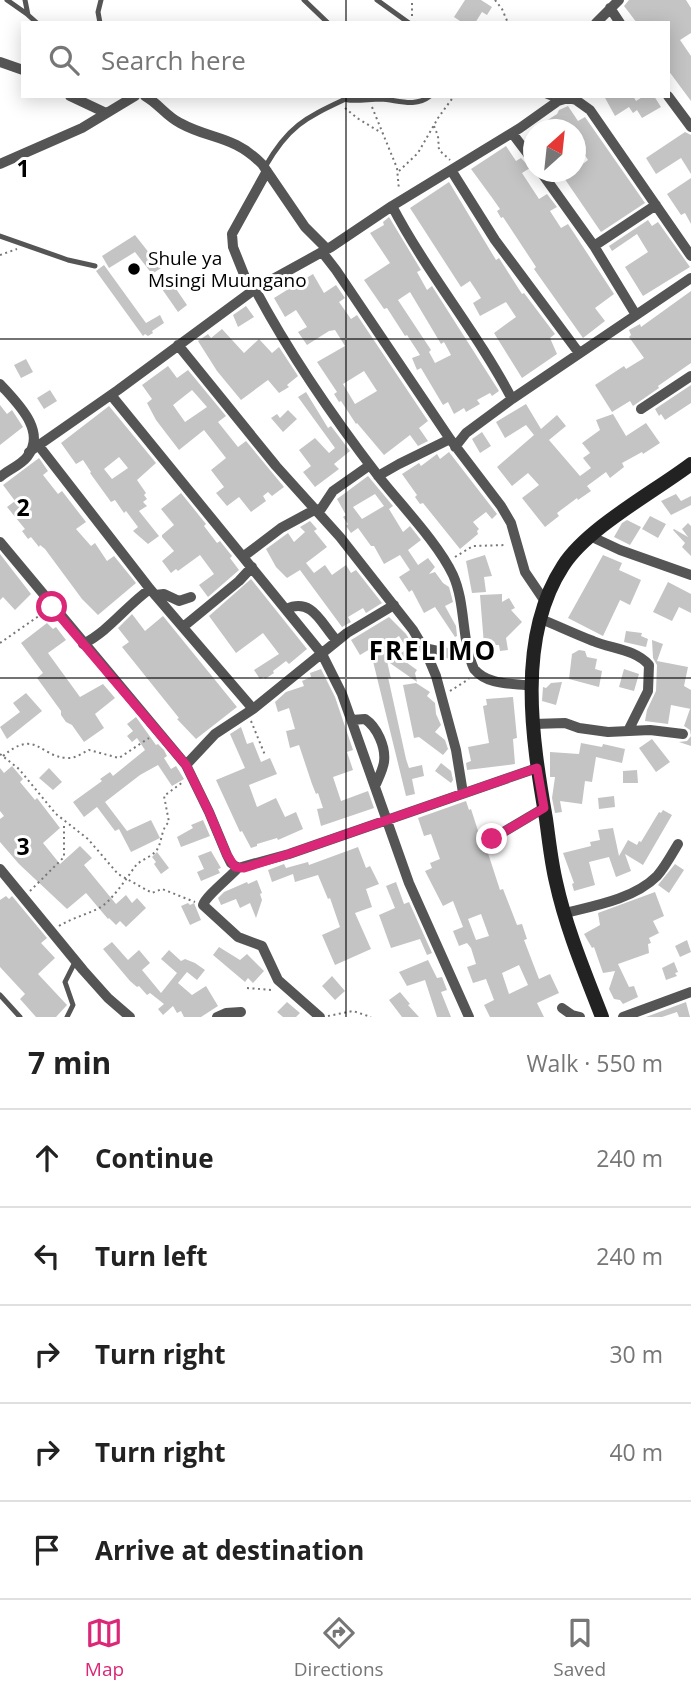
<!DOCTYPE html>
<html lang="en">
<head>
<meta charset="utf-8">
<style>
  :root { --surface:#fff; --page:#f2f2f2; --text:#222; --muted:#767676; --line:#e0e0e0; --accent:#db2777 }
  body { margin:0; font-family:"Open Sans",sans-serif; background:var(--page); color:var(--text) }
  .compass { position:absolute; left:523px; top:119px; width:63px; height:63px; border-radius:50%; background:var(--surface); box-shadow:0 4px 18px #0003; rotate:27deg }
  .stop { position:absolute; width:21px; height:21px; margin:-16px; border:5px solid #db2777; border-radius:50%; background:#fff }
  .stop.end { background:#db2777; border-color:#fff; box-shadow:0 2px 7px #0008 }
  .list { margin:0; padding:0; list-style:none }
  h2 { display:flex; justify-content:space-between; align-items:center; height:91px; margin:0; padding:0 28px; font-size:30px }
  h2 small { font-size:23px; font-weight:400; color:var(--muted) }
  .list li { display:grid; grid-template-columns:46px 1fr auto; gap:21px; align-items:center; box-sizing:border-box; height:98px; padding:0 28px; border-top:2px solid var(--line) }
  .list b { display:block; font-size:26px; white-space:nowrap }
  .list em { font-size:23px; font-style:normal; color:var(--muted) }
  .icon { flex:none; width:38px; height:38px; fill:none; stroke:currentColor; stroke-width:2; stroke-linecap:round; stroke-linejoin:round }
  .map { position:relative; flex:none; width:691px; height:1017px; overflow:hidden }
  .search { position:absolute; background:var(--surface); box-shadow:0 4px 18px #0003; left:21px; right:21px; top:21px; height:77px; display:flex; align-items:center; gap:18px; box-sizing:border-box; padding:0 24px; border-radius:0px; color:var(--muted); font-size:26px }
  .sheet { height:581px; background:var(--surface) }
  nav { display:flex; justify-content:space-around; align-items:center; box-sizing:border-box; height:98px; border-top:2px solid var(--line); background:var(--surface); font-size:19px; color:var(--muted) }
  nav a { display:grid; justify-items:center; gap:4px }
  nav .on { color:var(--accent) }
  .map>svg:first-child { display:block }
  .building { fill:#c4c4c4; fill-rule:evenodd }
  .lines { fill:none; stroke-linecap:round; stroke-linejoin:round }
  .path { stroke:#777; stroke-width:2; stroke-dasharray:2 3.5; stroke-linecap:butt }
  .lane { stroke:#555; stroke-width:5 }
  .street { stroke:#555; stroke-width:10 }
  .secondary { stroke:#222; stroke-width:14 }
  .route { stroke:#db2777; stroke-width:9 }
  .grid { fill:none; stroke:#000; stroke-width:2; stroke-opacity:0.55 }
  .poi-dot { fill:#000; stroke:#fff; stroke-width:2.5 }
  .labels { text-anchor:middle; stroke-width:6; stroke-linejoin:round; paint-order:stroke }
  .poi-label { font-size:19px; fill:#000; stroke:#fff; text-anchor:start }
  .district-label { font-size:26px; font-weight:bold; letter-spacing:2px; fill:#000; stroke:#fff }
  .grid-label { font-size:23px; text-anchor:middle; font-weight:bold; fill:#000; stroke:#fff; stroke-width:6; stroke-linejoin:round; paint-order:stroke }
</style>
</head>
<body>
<div class="map">
<svg width="691" height="1017" viewBox="0 0 691 1017">
  <rect width="100%" height="100%" fill="#fff"/>
  <path class="building" d="M465,0H481L492,7L487,15L482,12L475,23H463L454,17Z
    M629,0H686L691,8V33L680,40L691,56V101L668,70V23H637L624,6Z
    M604,96H633L636,101L644,96H654L661,107L642,118L637,110L633,113L629,107L615,116Z
    M568,106L578,121L585,117L645,203L601,232L560,172H576V169L588,160L576,141L579,139L576,130H532L557,114L559,110Z
    M685,132L691,135V174L681,158L656,174L646,158Z
    M506,146L516,161L521,158L530,168L522,173L539,199L547,194L557,207L550,211L561,228L568,224L614,294L595,308L605,321L583,338L534,269L536,267L503,217L501,218L497,211L500,209L493,199L471,169Z
    M691,178V224L685,213L681,215L667,194Z
    M449,182L496,260L499,258L522,294L524,293L555,334L550,338L557,354L522,378L494,333L516,317L506,302L480,316L473,303L481,298L476,290L470,281L461,287L410,208Z
    M389,217L421,270L417,272L427,290L432,286L499,391L492,396L490,393L477,400L480,404L466,412L464,408L454,414L448,402L443,405L421,368L417,370L412,358L420,355L407,335L405,336L387,308L384,309L364,280L390,263L370,233L384,225L383,222ZM410,292L441,344L444,342L451,355L435,363L429,352L431,350L398,300Z
    M648,220L652,226L658,222L690,267L643,296L625,267L648,252L637,234L612,251L609,246Z
    M135,235L161,268L152,274L135,252L109,268L102,256Z
    M104,265L146,323L160,315L164,323L152,331L153,333L148,336L145,334L143,336L96,271Z
    M313,274L324,293L336,285L345,298L339,302L351,319L357,315L428,421L419,428L428,441L418,446L410,435L384,455L357,423L356,424L341,401L339,402L334,394L337,392L317,362L345,346L335,330L329,331L307,345L298,332L307,327L296,310L285,317L274,298ZM364,371L377,391L355,404L343,384Z
    M172,283L187,305L178,312L162,289Z
    M691,291V363L658,386L659,388L633,406L630,401L612,412L595,385L624,366L626,369L644,358L629,337L631,335L629,330L640,324L641,327Z
    M246,306L254,317L238,327L233,315Z
    M222,329L244,353L259,339L272,353L279,347L298,376L287,385L289,387L279,393L268,380L241,400L217,371L198,341L208,334L211,338Z
    M26,359L33,372L21,378L14,365Z
    M168,366L177,378L188,370L226,416L218,422L238,447L246,441L284,487L272,496L268,492L263,496L266,501L251,512L239,497L227,506L216,493L224,487L211,470L226,458L204,430L179,450L156,420L147,403L152,399L142,385ZM192,390L207,407L185,422L173,405Z
    M691,385V403L665,420L661,414L659,416L655,409Z
    M50,390L57,401L44,409L37,398Z
    M306,392L328,428L331,426L350,451L334,464L339,469L315,487L303,472L311,466L299,450L315,438L329,453L335,448L298,397Z
    M526,404L541,429L557,415L566,426L549,440L580,476L591,468L583,458L590,453L582,443L600,430L596,420L613,414L626,436L646,423L660,443L643,454L642,452L622,463L624,467L610,478L606,472L587,486L591,491L578,500L577,498L557,513L559,516L545,527L522,498L539,485L528,473L512,486L497,467L534,435L526,425L505,438L496,422Z
    M0,405L7,414L12,410L23,427L0,445Z
    M109,406L156,463L137,480L146,493L144,495L147,499L143,502L147,506L139,511L159,536L148,544L133,531L138,527L126,511L124,513L115,500L111,502L90,473L91,472L83,460L76,464L61,443ZM119,457L128,468L112,479L104,469Z
    M288,410L297,419L283,432L271,418L277,414L280,418Z
    M482,432L491,446L480,453L472,439Z
    M449,452L497,514L492,519L486,512L473,522L479,529L477,531L478,534L460,549L423,503L420,504L415,497L417,495L402,474L419,463L421,466L437,454L440,459Z
    M39,458L48,471L43,475L58,494L62,491L86,522L76,529L91,546L95,543L107,561L114,556L136,583L98,615L82,599L45,549L40,545L39,547L31,537L28,539L22,531L25,529L7,507L15,501L3,485Z
    M368,476L393,506L389,509L403,532L410,526L421,540L408,550L418,565L428,558L435,567L429,574L435,572L443,583L449,587L453,602L445,606L456,626L457,636L455,637L435,607L424,613L412,590L409,592L399,577L410,570L400,555L384,564L374,546H371L358,528L351,533L346,526L348,524L343,517L346,515L337,499ZM375,494L384,506L362,519L353,507Z
    M181,493L206,524L204,526L217,543L220,541L232,556L230,558L239,570L208,597L199,585L214,574L200,555L178,571L176,569L171,573L162,561L174,551L162,537V535L174,525L161,509Z
    M676,494L681,501L691,496V505L671,515L661,501Z
    M650,516L666,524L658,538L642,529Z
    M627,520L641,527L630,545L614,537L622,523Z
    M310,521L317,529L314,531L327,547L306,563L314,573L325,565L332,575L346,565L351,573L356,570L382,603L366,613L363,608L348,617L351,622L342,627L300,570L287,578L276,567L266,549L288,533L294,542L305,532L300,527Z
    M688,523L691,526V556L682,547L685,543L673,530L674,529L688,537L682,529Z
    M0,554L31,594L15,610L3,597L0,600Z
    M485,555L492,576L484,577L486,592L472,593L466,561Z
    M603,555L622,563L619,570L641,580L630,605L620,600L603,636L568,618Z
    M251,579L307,649L289,664L286,661L273,671L274,673L265,679L264,677L260,679L254,670L279,654L263,633L236,653L209,616Z
    M668,582L691,594V613L679,607L672,621L653,612Z
    M502,594V602L509,598L515,608L511,610L522,622L506,638L508,650L500,651L499,645H484L480,595Z
    M132,614L145,631L163,616L237,707L196,739L177,719L179,718L122,647L129,642L118,628Z
    M389,617L406,634L417,652L403,660L417,670L415,673L417,682L387,661L391,679L388,677L406,759L409,768L422,765L424,776L412,779L415,794L406,796L370,649L360,655L351,640ZM399,636L407,649L389,661L385,645Z
    M47,623L53,629L56,627L66,640L48,653L80,697L103,684L115,698L95,714L104,728L84,742L72,725L66,722L61,715V711L37,678L43,673L21,643Z
    M626,631L642,633L641,636L648,639L646,647L624,642Z
    M652,640L663,644L657,661L688,667L684,686L691,690V709L671,705L668,724L645,721L647,710L656,691L657,665L653,658Z
    M579,650L585,651L587,657L597,659L595,669L602,671L599,687L569,679L572,654Z
    M321,669L335,697L353,750L347,752L353,770L333,777L341,801L368,791L374,808L321,826L317,809L323,808L318,793L316,794L312,784L299,745L290,748L286,731L295,729L289,708L278,712L275,702L286,692L304,686L302,681L311,677L310,673Z
    M624,669L639,674L634,691L619,687Z
    M562,682L556,705L542,701L543,687L546,688L551,683Z
    M416,683L430,692L427,696L435,703L436,714L441,725L435,732L445,740L448,749L443,755L419,737L414,738L403,685Z
    M26,693L42,711L7,739L0,727L20,712L13,703Z
    M513,697L517,738L513,739L515,764L467,770L466,763L471,761L468,747L489,743L483,706L487,705L486,699Z
    M690,709H691V746L679,742L687,741L691,736L690,730L684,726Z
    M136,717L156,745L158,744L164,750L167,756L164,758L171,769L176,766L184,779L172,786L158,765L140,775L105,802L127,831L151,820L160,838L131,852L119,829L115,831L97,807L84,817L73,802L102,781L100,779L110,772L113,776L145,750L137,738L132,742L127,736L133,731L127,724Z
    M241,727L247,744L253,742L261,762L270,758L277,774L249,785L257,807L276,798L285,817L296,812L303,829L278,840L277,838L257,844V846L251,848L242,831L240,832L216,780L245,768L230,734Z
    M652,739L670,762L656,772L639,748Z
    M581,743L602,747L603,744L625,749L622,763L596,757L592,782L585,781L582,804L560,801L562,812L555,813L552,798L555,777H550V752L579,754Z
    M441,763L451,771L453,780L451,783L435,771Z
    M12,766L23,779L20,782L35,800L37,798L60,828L43,843L60,864L80,846L92,858L84,865L116,904L126,895L132,903L137,898L146,908L126,927L120,921L116,925L109,918L108,919L86,893L67,909L19,864L0,842V819L4,816L0,811V768L4,773Z
    M49,768L62,782L53,790L39,778Z
    M637,770L638,783H623V771Z
    M614,796L615,807L599,809L598,798Z
    M466,801L469,810L471,809L480,837L478,846L482,850H487L500,890L503,889L517,925L522,924L527,939L524,940L539,979L550,974L559,993L537,1003L544,1017H490L484,1005L494,1000L486,979L473,983L467,967L476,964L471,948L467,943L459,946L453,931L463,927L453,901L443,906L425,871L432,868L430,863L440,859L431,834L424,836L418,818ZM481,914L489,936L476,940L468,919ZM519,965L528,985L509,994L502,973Z
    M663,810L672,815L643,865L625,854L631,871L616,877L609,857L589,862L595,885L574,891L572,884L574,883L563,853L591,846L590,842L600,840L598,830L613,828L619,856L628,840L637,845L639,841L641,842L659,812L661,813Z
    M203,820L210,836L181,847L177,837L193,828L191,825Z
    M358,847L366,868L370,866L379,884L366,889L372,907L355,913L371,949L335,965L322,935L340,927L330,898L328,899L318,875L295,882L293,874L272,882L268,870L284,864L286,868L308,862L309,865Z
    M211,851L221,868L218,869L220,873L201,881L197,872L204,869L198,856Z
    M157,852L169,868L161,874L154,864L156,862L152,857Z
    M675,864L684,870L669,893L658,885Z
    M257,880L262,893L260,894L262,900L256,918L250,903L240,908L236,899L221,905L218,898L224,892L247,882L248,884Z
    M396,882L404,904L409,902L432,953L427,955L420,939L391,948L379,915L395,908L386,886Z
    M655,892L664,916L653,921L659,933L649,938L651,943L648,944L649,953L618,964L629,987L634,986L638,997L623,1004L620,1000L614,999L609,989L615,971L603,973L594,947L592,948L584,934L600,925L598,913Z
    M6,896L9,899L12,896L47,938L41,943L55,958L38,974L67,1005L56,1017H36L20,999L25,994L0,967V900Z
    M188,903L190,905L194,903L201,920L190,925L181,906Z
    M687,940L691,952L680,957L675,946Z
    M112,942L128,960L139,950L150,963L142,970L161,993L177,973L161,959L169,950L181,961L185,959L195,963L205,970L197,980L187,972L178,983L192,995L206,986L218,1006L201,1017H184L181,1011L177,1013L173,1006L163,1015L158,1009L164,1004L150,993L147,995L139,986L137,987L130,981L103,949Z
    M219,947L240,960L247,954L264,971L253,983L248,978L245,982L213,955Z
    M428,960L437,978L442,977L447,990L441,992L451,1017H437L425,980L407,986L399,972Z
    M674,962L678,972L675,973L677,976L666,980L662,968Z
    M332,976L345,991L335,1000L322,986Z
    M400,992L410,1004L408,1005L419,1017H402L389,1000Z
    M287,1002L300,1013L296,1017H283L277,1012Z
    M686,1002L690,1017H679L677,1012L662,1017H646Z"/>
  <g class="lines">
    <path class="path" d="M495,0L502,9L508,23
      M412,16V0
      M372,107L397,168L399,190
      M345,108L357,118L380,132
      M434,126L438,136L439,150L450,160
      M399,171L418,153L438,118L454,96
      M0,255L17,249
      M455,557L473,546L506,545
      M0,643L46,611
      M450,691L469,679
      M251,721L265,755
      M0,754L19,769L56,814L88,839L118,874L152,893L162,889L195,902
      M3,756C36,728 40,757 67,758C75,759 82,753 89,750L119,758L149,738
      M30,891L64,857V823
      M59,926C72,918 86,915 99,908C111,902 126,879 134,868C139,860 150,858 156,851C163,842 160,830 169,822L164,796L183,782
      M247,988L272,990
      M328,1016L353,1011L371,1017"/>
    <path class="lane" d="M7,0L27,14
      M25,0L28,15L37,23
      M304,0L328,23
      M377,0L409,23
      M100,23L98,12L101,0
      M546,96L551,98
      M348,100C359,101 370,99 381,99C398,100 415,108 430,96
      M265,167C290,123 308,117 352,96
      M0,236L68,260L95,266
      M0,995L20,1017
      M67,1017L73,1005L65,982L75,962"/>
    <path class="street" d="M610,8L620,23
      M596,23L619,0
      M0,62L23,70
      M70,96L106,113
      M145,96C158,103 166,116 180,123C211,140 233,135 262,164L305,227L327,249
      M668,96L691,127
      M512,133L534,162
      M0,164L82,128L135,96
      M451,170L495,240L579,353
      M541,172L594,246L636,315
      M392,206C427,273 477,332 512,399
      M594,246L656,205
      M322,252L336,270L450,439L501,506L511,523L525,572L546,603
      M255,289C290,355 333,417 379,477C401,505 438,543 453,575C466,604 461,640 474,669C488,686 513,683 533,686
      M251,292L233,247L232,234L267,171
      M178,345L276,466L340,537L413,630L426,652L436,676L456,750L463,793
      M0,384C16,402 48,431 27,457C21,465 8,470 0,477
      M111,395L322,654L342,694L409,883L469,1017
      M641,409L691,376
      M39,446L150,589L253,709
      M455,447L466,433L512,399L691,278
      M29,452L118,390L255,289L331,247L392,206L520,128L558,101L568,98L576,100L590,110L691,256
      M378,476L399,464L450,439
      M319,512L333,491L370,465
      M590,536L620,550L691,575
      M0,542L186,765L209,812L227,855L231,863L238,868L289,854L537,768
      M244,556L281,528L316,509
      M155,595L164,594L179,601L191,597
      M286,609C313,597 321,624 337,641
      M541,619C558,626 575,634 593,641C612,649 635,649 649,665L648,691L628,731
      M183,627L239,581L252,567
      M83,644C109,631 126,606 150,589
      M424,648L470,658
      M352,720L365,719C377,727 386,747 384,762C383,769 379,777 376,784
      M534,724L565,723L579,728L608,732L650,730L683,734
      M186,765L215,734L253,709L347,633L394,605
      M485,843L544,808
      M238,868C229,878 206,896 203,905L238,937L262,946L278,980L320,1017
      M0,869L83,970L108,998L130,1017
      M565,913C594,906 634,899 657,876C665,867 672,854 678,844
      M562,1008L572,1015L580,1017
      M217,1017L226,1013L241,1012
      M623,1017L691,992"/>
    <path class="secondary" d="M602,1017C585,973 566,928 556,882C551,861 549,840 546,819C532,739 516,638 563,566C587,528 654,492 691,464"/>
  </g>
  <g class="lines">
    <path class="route" d="M52,607L186,765L209,812L227,855L235,867L244,868L289,854L537,768L544,808L492,839"/>
  </g>
  <path class="grid" d="M346,0V23M346,96V1017M0,339H691M0,678H691"/>
  <circle class="poi-dot" cx="134" cy="269" r="7"/>
  <g class="labels">
    <g class="poi-label">
      <text x="148" y="265">Shule ya<tspan x="148" dy="22">Msingi Muungano</tspan></text>
    </g>
    <g class="district-label">
      <text x="433" y="660">FRELIMO</text>
    </g>
  </g>
  <g class="grid-label">
    <text x="23" y="177">1</text>
    <text x="23" y="516">2</text>
    <text x="23" y="855">3</text>
  </g>
</svg>
<svg class="compass" viewBox="-18 -18 36 36"><path d="M0-13l5 13h-10z" fill="#e53935"/><path d="M0 13l5-13h-10z" fill="#767676"/></svg>
<div class="stop" style="left:52px;top:607px"></div>
<div class="stop end" style="left:492px;top:839px"></div>
<div class="search"><svg class="icon" aria-label="search" viewBox="0 0 24 24"><circle cx="10" cy="10" r="6"/><path d="M15 15l6 6"/></svg>Search here</div>
</div>
<section class="sheet">
<h2>7 min<small>Walk · 550 m</small></h2>
<ul class="list">
<li><svg class="icon" aria-label="ahead" viewBox="0 0 24 24"><path d="M12 20V5M6 11l6-6 6 6"/></svg><div><b>Continue</b></div><em>240 m</em></li>
<li><svg class="icon" aria-label="left" viewBox="0 0 24 24"><path d="M17 20v-9H6M10 6l-5 5 5 5"/></svg><div><b>Turn left</b></div><em>240 m</em></li>
<li><svg class="icon" aria-label="right" viewBox="0 0 24 24"><path d="M7 20v-9h11M14 6l5 5-5 5"/></svg><div><b>Turn right</b></div><em>30 m</em></li>
<li><svg class="icon" aria-label="right" viewBox="0 0 24 24"><path d="M7 20v-9h11M14 6l5 5-5 5"/></svg><div><b>Turn right</b></div><em>40 m</em></li>
<li><svg class="icon" aria-label="arrive" viewBox="0 0 24 24"><path d="M6 21V4h12l-3 4 3 4H6"/></svg><div><b>Arrive at destination</b></div></li>
</ul>
</section>
<nav>
<a class="on"><svg class="icon" aria-label="map" viewBox="0 0 24 24"><path d="M3 6l6-2 6 2 6-2v14l-6 2-6-2-6 2zM9 4v14M15 6v14"/></svg>Map</a>
<a><svg class="icon" aria-label="directions" viewBox="0 0 24 24"><path d="M12 3l9 9-9 9-9-9zM9 14v-3h6M13 9l2 2-2 2"/></svg>Directions</a>
<a><svg class="icon" aria-label="saved" viewBox="0 0 24 24"><path d="M7 4h10v16l-5-4-5 4z"/></svg>Saved</a>
</nav>
</body>
</html>
